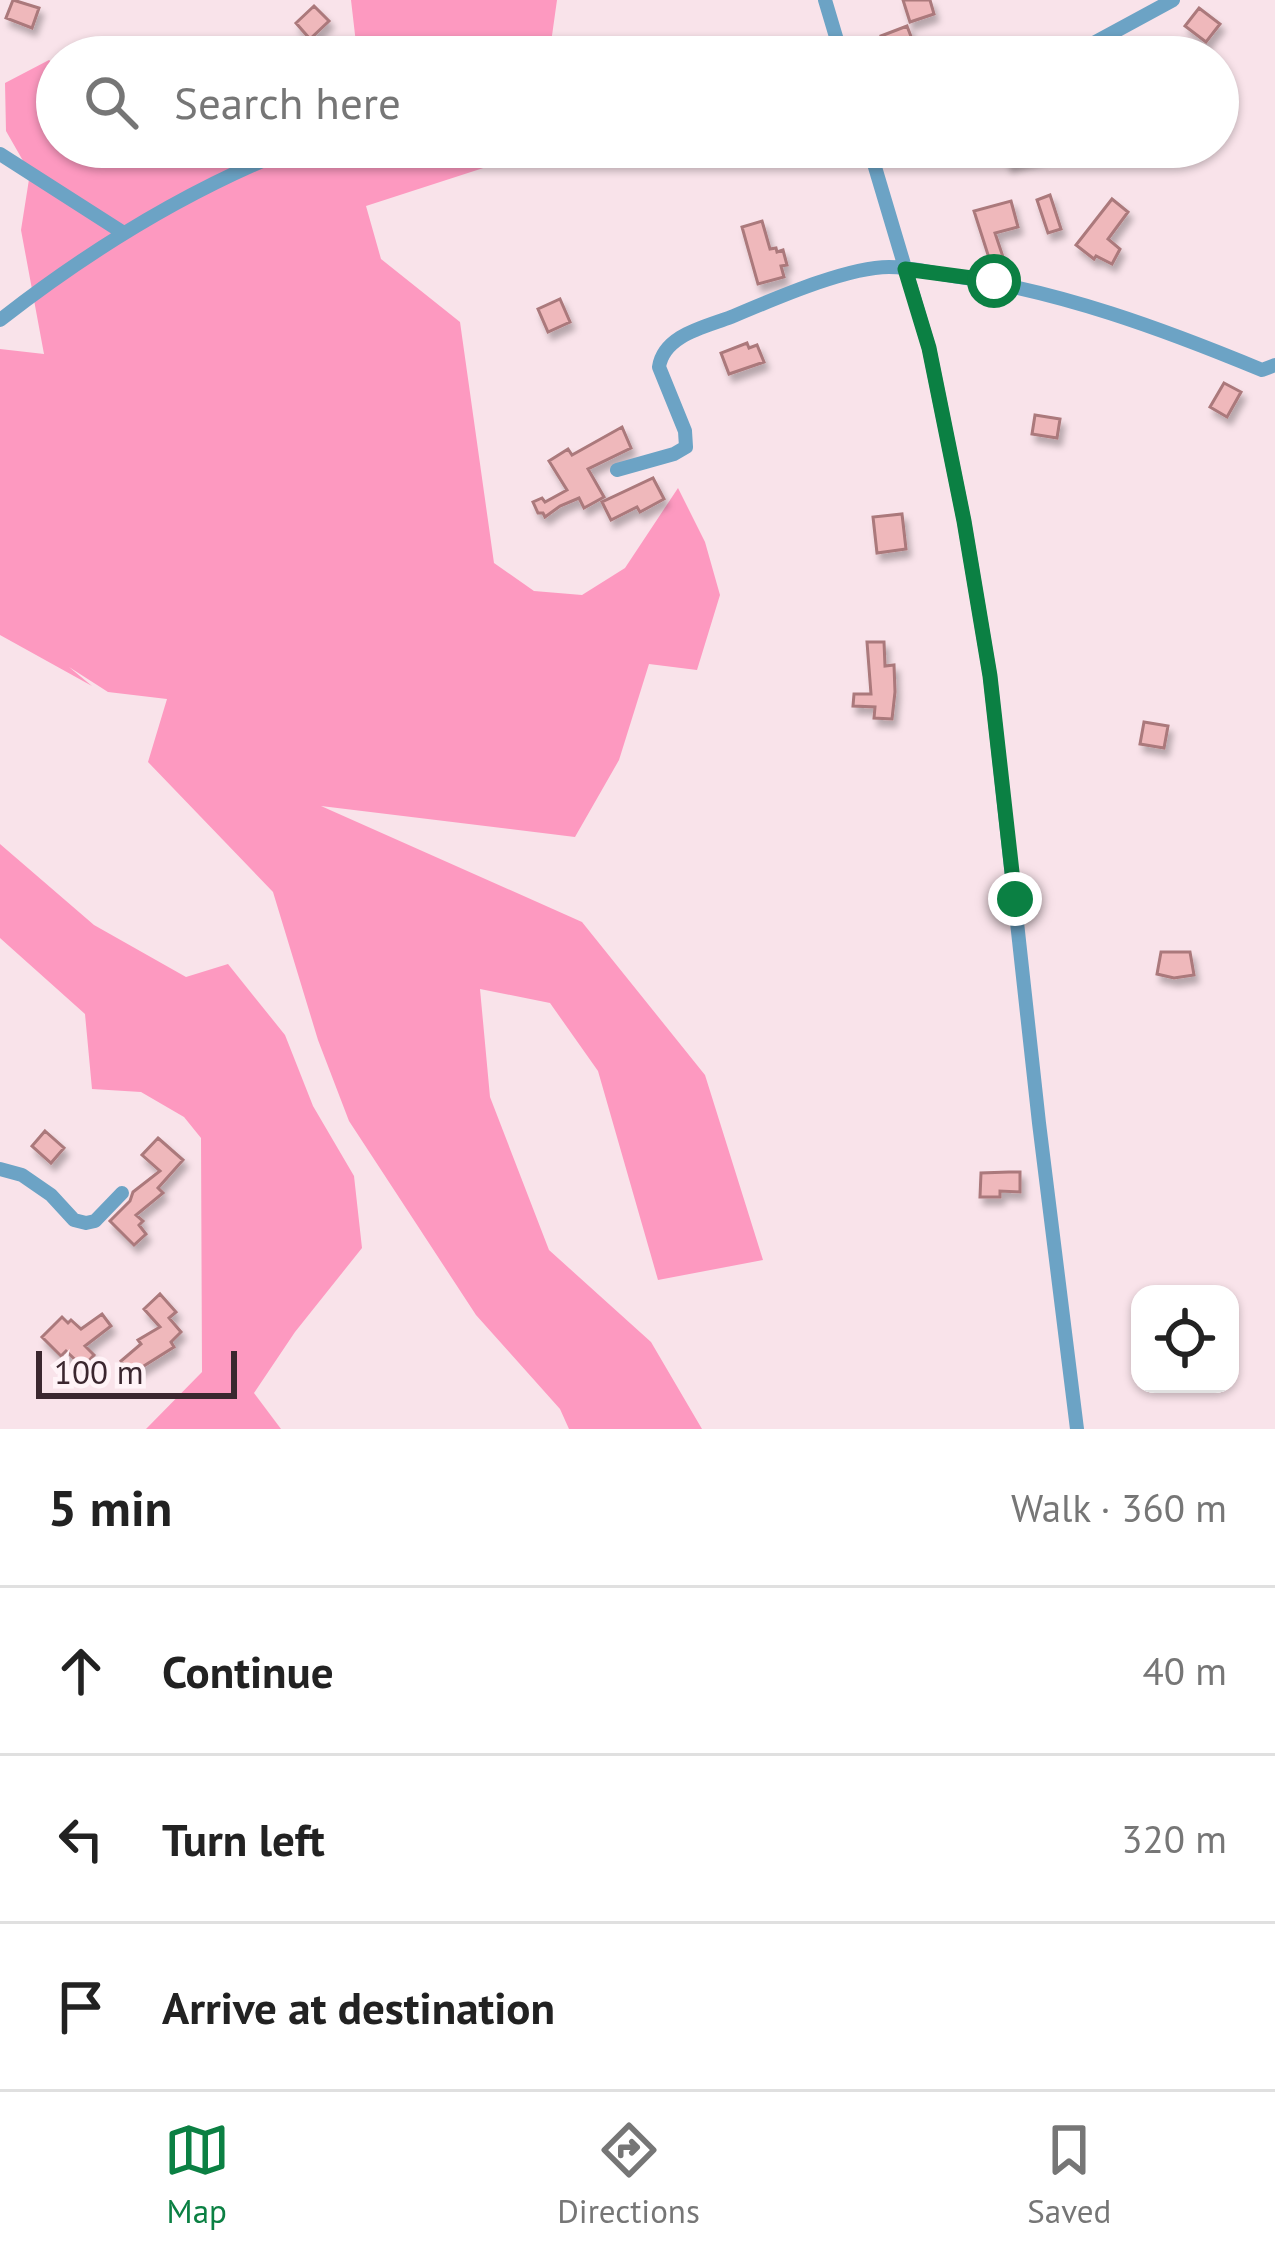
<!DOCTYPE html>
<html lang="en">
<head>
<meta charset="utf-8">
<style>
  :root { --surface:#fff; --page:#f6f6f6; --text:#222; --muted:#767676; --line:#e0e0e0; --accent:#0b8043 }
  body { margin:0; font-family:"PT Sans",sans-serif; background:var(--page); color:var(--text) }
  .controls { position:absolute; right:36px; bottom:36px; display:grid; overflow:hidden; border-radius:24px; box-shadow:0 3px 9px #0004 }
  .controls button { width:108px; height:108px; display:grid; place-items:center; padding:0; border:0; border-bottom:3px solid var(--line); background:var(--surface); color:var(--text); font:60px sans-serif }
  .scale { position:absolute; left:36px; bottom:30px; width:201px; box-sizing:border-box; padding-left:12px; border:6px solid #3b272f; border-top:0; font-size:33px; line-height:42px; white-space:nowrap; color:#3b272f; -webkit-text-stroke:9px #fff3f7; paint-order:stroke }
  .stop { position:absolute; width:36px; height:36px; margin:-27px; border:9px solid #0b8043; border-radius:50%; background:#fff }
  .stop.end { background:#0b8043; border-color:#fff; box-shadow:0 3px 12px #0008 }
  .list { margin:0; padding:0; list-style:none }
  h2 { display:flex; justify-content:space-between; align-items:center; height:156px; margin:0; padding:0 48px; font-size:51px }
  h2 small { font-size:39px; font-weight:400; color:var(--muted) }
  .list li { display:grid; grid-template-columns:78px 1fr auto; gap:36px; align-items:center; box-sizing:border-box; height:168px; padding:0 48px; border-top:3px solid var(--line) }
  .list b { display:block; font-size:45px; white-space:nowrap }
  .list em { font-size:39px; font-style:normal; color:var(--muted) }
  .icon { flex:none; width:66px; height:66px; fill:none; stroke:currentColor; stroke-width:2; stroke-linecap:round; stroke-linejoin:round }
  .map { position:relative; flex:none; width:1275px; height:1429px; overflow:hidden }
  .search { position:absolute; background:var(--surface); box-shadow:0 3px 9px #0004; left:36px; right:36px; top:36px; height:132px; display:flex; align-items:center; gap:30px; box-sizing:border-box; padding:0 42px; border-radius:66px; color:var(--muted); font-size:45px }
  .sheet { height:660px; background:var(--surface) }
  nav { display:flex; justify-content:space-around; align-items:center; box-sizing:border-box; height:168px; border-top:3px solid var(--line); background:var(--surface); font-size:33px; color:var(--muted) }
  nav a { display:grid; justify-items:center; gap:6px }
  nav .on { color:var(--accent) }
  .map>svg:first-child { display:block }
  .green { fill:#fd99c0 }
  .building { fill:#efb8bb; stroke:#ab797b; stroke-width:3; filter:url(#shadow) }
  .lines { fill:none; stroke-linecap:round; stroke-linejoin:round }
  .minor { stroke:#6ca3c5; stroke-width:14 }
  .route { stroke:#0b8043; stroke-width:15 }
</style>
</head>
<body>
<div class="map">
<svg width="1275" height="1429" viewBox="0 0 1275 1429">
  <defs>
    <filter id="shadow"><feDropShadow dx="4" dy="7" stdDeviation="3" flood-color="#0004"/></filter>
  </defs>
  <rect width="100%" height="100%" fill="#f9e3ea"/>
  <path class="green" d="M351,0H557L549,57H354L357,52Z
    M49,60L57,65V147H516L508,160L366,206L381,259L460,322L494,563L534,591L582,595L625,568L678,488L705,542L720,595L697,670L649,664L619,760L575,837L321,806L582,922L705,1075L763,1260L658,1280L598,1071L550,1003L480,989L490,1097L549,1250L651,1342L702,1429H569L560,1409L476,1315L349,1121L318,1040L273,892L148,762L167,699L108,692L69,667L92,686L0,635V349L44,354L21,230L30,173L6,131L5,83Z
    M0,844L94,925L186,977L228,964L285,1035L313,1106L354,1176L362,1248L295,1332L254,1393L281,1429H146L202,1372L201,1138L184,1117L141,1092L92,1089L85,1014L0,938Z"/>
  <path class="building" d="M13,0L39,8L32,28L6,18Z
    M903,0H930L934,14L910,22Z
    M314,6L329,21L310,39L296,23Z
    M1199,8L1220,24L1206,42L1185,26Z
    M907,26L915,47L888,57L881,36Z
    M1003,147H1038L1040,156L1008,165Z
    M1050,195L1061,229L1048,233L1037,200Z
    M1112,199L1128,212L1108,239L1120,249L1112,264L1096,256L1094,259L1076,245Z
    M1011,201L1018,227L995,233L1003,257L990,261L974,211Z
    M762,221L770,249L776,248L777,252L783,250L787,265L781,266L784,277L758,284L742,227Z
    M560,299L570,322L548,332L538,309Z
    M747,343L749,348L757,345L764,362L729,374L721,353Z
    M1224,383L1241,392L1227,417L1210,407Z
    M1035,415L1060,419L1057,438L1032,434Z
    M622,427L631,448L588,469L604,497L584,508L579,498L560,506L545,517L543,513H538L533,502L542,498L545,502L567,490L549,461L568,449L572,455Z
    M653,478L664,499L640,512L637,507L611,520L602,502Z
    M902,514L906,549L877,553L873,517Z
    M867,642H884L885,666L894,665L895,692L892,719L874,718L875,707L853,706L854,694H871Z
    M1144,722L1168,726L1164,748L1140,744Z
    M1161,952H1190L1194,975L1174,978L1157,974Z
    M45,1131L64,1148L51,1163L32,1146Z
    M158,1138L183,1160L158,1188L163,1193L136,1215L143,1221L139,1225L146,1234L134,1245L110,1221L130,1201L133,1192L160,1171L142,1155Z
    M1009,1172H1020V1192L1000,1191V1197H980L981,1173Z
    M160,1294L176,1312L169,1318L181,1332L171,1342L174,1347L131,1374L121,1361L141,1344L138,1340L160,1327L144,1309Z
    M102,1314L111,1326L85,1346L94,1355L83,1367L66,1351L61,1356L42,1337L62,1317L68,1323L71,1320L81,1329Z"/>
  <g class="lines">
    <path class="minor" d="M825,0L842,57
      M1068,57L1173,0
      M496,147L549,152L633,147
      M869,147L929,348L964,521L990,676L1039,1123L1077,1429
      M0,154L122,232
      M0,320C91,249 188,189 296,147
      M617,470L674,454L686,447L685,431L659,367C664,335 705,327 731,317C772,300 846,267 889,267C910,267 932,273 953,276C1060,291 1163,329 1262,370L1275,365
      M0,1169L22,1175L51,1195L74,1220L86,1223L95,1221L122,1193"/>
  </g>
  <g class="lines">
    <path class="route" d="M994,281L905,269L929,348L964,521L990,676L1015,899"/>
  </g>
</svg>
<div class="controls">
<button><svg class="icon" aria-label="locate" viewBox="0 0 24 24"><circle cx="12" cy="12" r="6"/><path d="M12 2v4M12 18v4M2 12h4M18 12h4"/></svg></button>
</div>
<div class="scale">100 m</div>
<div class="stop" style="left:994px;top:281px"></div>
<div class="stop end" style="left:1015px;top:899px"></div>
<div class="search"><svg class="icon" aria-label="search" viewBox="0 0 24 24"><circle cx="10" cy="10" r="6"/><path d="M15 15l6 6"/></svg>Search here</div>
</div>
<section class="sheet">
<h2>5 min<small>Walk · 360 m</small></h2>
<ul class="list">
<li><svg class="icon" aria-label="ahead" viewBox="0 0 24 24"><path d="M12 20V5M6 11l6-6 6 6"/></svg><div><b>Continue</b></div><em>40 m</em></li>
<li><svg class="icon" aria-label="left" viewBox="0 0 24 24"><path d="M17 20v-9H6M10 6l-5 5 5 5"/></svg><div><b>Turn left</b></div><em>320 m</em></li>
<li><svg class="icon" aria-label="arrive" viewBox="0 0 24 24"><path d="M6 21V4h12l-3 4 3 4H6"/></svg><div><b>Arrive at destination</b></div></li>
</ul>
</section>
<nav>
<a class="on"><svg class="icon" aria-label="map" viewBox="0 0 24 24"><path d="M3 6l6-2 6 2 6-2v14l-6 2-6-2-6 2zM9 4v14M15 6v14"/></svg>Map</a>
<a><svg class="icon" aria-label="directions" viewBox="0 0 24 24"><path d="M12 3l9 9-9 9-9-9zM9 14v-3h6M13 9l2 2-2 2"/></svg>Directions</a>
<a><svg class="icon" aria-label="saved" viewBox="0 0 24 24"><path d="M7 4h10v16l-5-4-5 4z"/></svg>Saved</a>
</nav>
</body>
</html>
